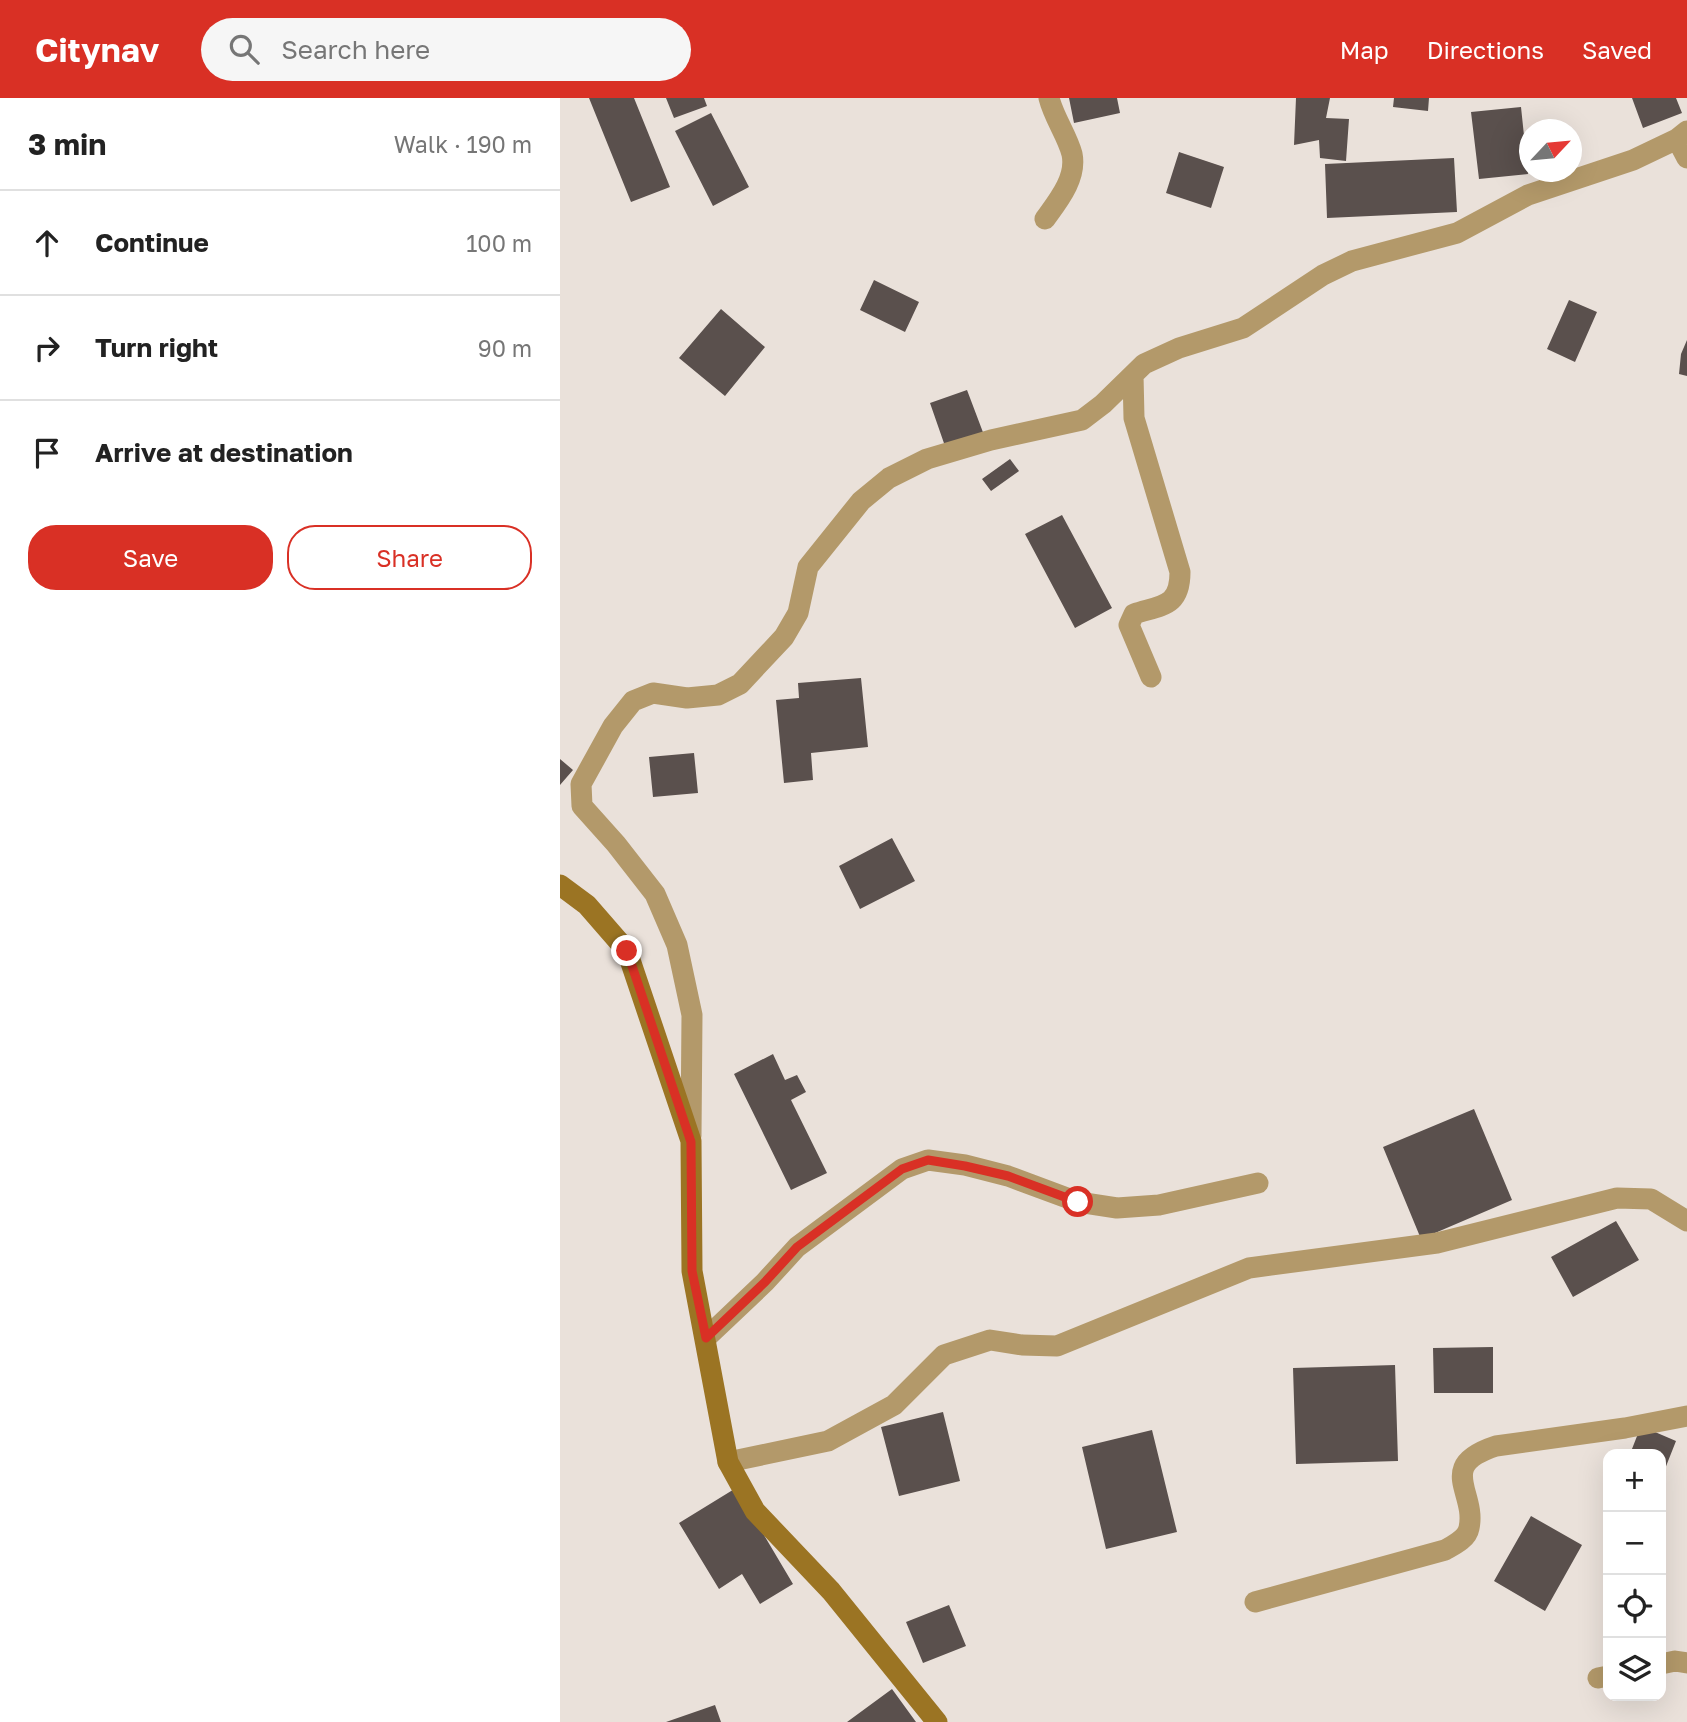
<!DOCTYPE html>
<html lang="en">
<head>
<meta charset="utf-8">
<style>
  :root { --surface:#fff; --page:#f6f6f6; --text:#222; --muted:#767676; --line:#e0e0e0; --accent:#d93025 }
  body { margin:0; font-family:"Golos Text",sans-serif; background:var(--page); color:var(--text) }
  .controls { position:absolute; right:21px; bottom:21px; display:grid; overflow:hidden; border-radius:14px; box-shadow:0 7px 28px #0002 }
  .controls button { width:63px; height:63px; display:grid; place-items:center; padding:0; border:0; border-bottom:2px solid var(--line); background:var(--surface); color:var(--text); font:35px sans-serif }
  .compass { position:absolute; left:959px; top:21px; width:63px; height:63px; border-radius:50%; background:var(--surface); box-shadow:0 7px 28px #0002; rotate:64deg }
  .stop { position:absolute; width:21px; height:21px; margin:-16px; border:5px solid #d93025; border-radius:50%; background:#fff }
  .stop.end { background:#d93025; border-color:#fff; box-shadow:0 2px 7px #0008 }
  .list { margin:0; padding:0; list-style:none }
  h2 { display:flex; justify-content:space-between; align-items:center; height:91px; margin:0; padding:0 28px; font-size:30px }
  h2 small { font-size:23px; font-weight:400; color:var(--muted) }
  .list li { display:grid; grid-template-columns:46px 1fr auto; gap:21px; align-items:center; box-sizing:border-box; height:105px; padding:0 28px; border-top:2px solid var(--line) }
  .list b { display:block; font-size:26px; white-space:nowrap }
  .list em { font-size:23px; font-style:normal; color:var(--muted) }
  .actions { display:flex; gap:14px; padding:21px 28px }
  .actions a { flex:1; padding:16px 0; border:2px solid var(--accent); border-radius:28px; text-align:center; font-size:24px; color:var(--accent) }
  .actions .main { background:var(--accent); color:#fff }
  .icon { flex:none; width:38px; height:38px; fill:none; stroke:currentColor; stroke-width:2; stroke-linecap:round; stroke-linejoin:round }
  .map { position:relative; flex:none; width:1127px; height:1624px; overflow:hidden }
  header { display:flex; align-items:center; gap:42px; box-sizing:border-box; height:98px; padding:0 35px; background:var(--accent); color:#fff }
  header strong { font-size:33px }
  nav { display:flex; gap:38px; margin-inline-start:auto; font-size:24px }
  .search { width:490px; height:63px; background:var(--page); display:flex; align-items:center; gap:18px; box-sizing:border-box; padding:0 24px; border-radius:38px; color:var(--muted); font-size:26px }
  main { display:flex }
  aside { flex:1; background:var(--surface) }
  .map>svg:first-child { display:block }
  .building { fill:#5a504d }
  .lines { fill:none; stroke-linecap:round; stroke-linejoin:round }
  .street { stroke:#b3996a; stroke-width:21 }
  .secondary { stroke:#9b7423; stroke-width:21 }
  .route { stroke:#d93025; stroke-width:9 }
</style>
</head>
<body>
<header>
<strong>Citynav</strong>
<div class="search"><svg class="icon" aria-label="search" viewBox="0 0 24 24"><circle cx="10" cy="10" r="6"/><path d="M15 15l6 6"/></svg>Search here</div>
<nav><a>Map</a><a>Directions</a><a>Saved</a></nav>
</header>
<main>
<aside>
<h2>3 min<small>Walk · 190 m</small></h2>
<ul class="list">
<li><svg class="icon" aria-label="ahead" viewBox="0 0 24 24"><path d="M12 20V5M6 11l6-6 6 6"/></svg><div><b>Continue</b></div><em>100 m</em></li>
<li><svg class="icon" aria-label="right" viewBox="0 0 24 24"><path d="M7 20v-9h11M14 6l5 5-5 5"/></svg><div><b>Turn right</b></div><em>90 m</em></li>
<li><svg class="icon" aria-label="arrive" viewBox="0 0 24 24"><path d="M6 21V4h12l-3 4 3 4H6"/></svg><div><b>Arrive at destination</b></div></li>
</ul>
<div class="actions"><a class="main">Save</a><a>Share</a></div>
</aside>
<div class="map">
<svg width="1127" height="1624" viewBox="0 0 1127 1624">
  <rect width="100%" height="100%" fill="#eae1da"/>
  <path class="building" d="M29,0H74L110,89L71,104Z
    M106,0H144L147,8L114,20Z
    M509,0H557L560,15L514,25Z
    M736,0H770L766,20L789,21L786,63L760,60L759,42L734,47Z
    M834,0H869L868,13L833,9Z
    M1072,0H1116L1122,15L1083,30Z
    M961,9L968,76L919,81L911,14Z
    M151,15L189,89L153,108L115,33Z
    M619,54L664,69L651,110L606,95Z
    M894,60L897,114L767,120L765,66Z
    M314,182L359,204L345,234L300,212Z
    M1009,202L1037,214L1015,264L987,251Z
    M161,211L205,249L165,298L119,260Z
    M1127,242V278L1119,276L1121,256Z
    M407,292L424,337L386,351L370,305Z
    M450,361L459,373L431,393L422,381Z
    M502,417L552,510L515,530L465,436Z
    M301,580L308,649L251,655L253,682L224,685L216,602L239,600L238,585Z
    M134,655L138,695L93,699L89,659Z
    M0,661L13,672L0,687Z
    M332,740L355,783L300,811L279,768Z
    M213,956L225,982L237,977L246,994L231,1002L267,1075L231,1092L174,976Z
    M914,1011L952,1102L861,1141L823,1049Z
    M1056,1123L1079,1162L1013,1199L991,1159Z
    M933,1249V1295H874L873,1250Z
    M835,1267L838,1363L736,1366L733,1270Z
    M383,1314L400,1383L339,1398L321,1329Z
    M1081,1328L1116,1343L1101,1381V1356H1070Z
    M592,1332L617,1434L546,1451L522,1349Z
    M176,1390L233,1486L200,1506L182,1476L159,1491L119,1425Z
    M971,1418L1022,1447L985,1513L934,1483Z
    M389,1507L406,1548L363,1565L346,1524Z
    M332,1591L356,1624H287Z
    M155,1607L161,1624H106Z"/>
  <g class="lines">
    <path class="street" d="M1117,41L1127,60
      M485,121C498,103 517,80 512,56C507,37 494,20 489,0
      M573,277L574,320L620,474C620,509 602,507 574,516L569,527L591,579
      M131,1038L132,917L117,847L95,796L56,746L22,708L21,686L53,628L73,603L93,595L127,600L158,597L180,586L224,539L238,515L248,469L301,403L329,380L367,361L431,342L522,322L543,306L584,266L619,250L683,230L763,177L792,163L897,135L968,97L1073,62L1117,41L1127,33
      M146,1240L205,1184L237,1149L342,1071L368,1062L405,1067L448,1078L518,1104L557,1110L599,1107L698,1085
      M168,1364L268,1343L334,1307L384,1257L430,1242L462,1247L497,1248L689,1170L877,1145L1057,1100L1091,1101L1127,1123
      M695,1504L885,1452C894,1447 907,1441 909,1430C917,1394 875,1368 936,1348L1065,1330L1127,1318
      M1101,1566L1115,1563L1127,1565
      M1038,1580L1048,1578"/>
    <path class="secondary" d="M0,787L27,807L67,853L131,1043L132,1173L168,1364L195,1413L271,1493L377,1624"/>
  </g>
  <g class="lines">
    <path class="route" d="M67,853L131,1044L132,1173L146,1240L205,1184L237,1149L342,1071L368,1062L405,1068L448,1078L518,1104"/>
  </g>
</svg>
<div class="controls">
<button>+</button>
<button>−</button>
<button><svg class="icon" aria-label="locate" viewBox="0 0 24 24"><circle cx="12" cy="12" r="6"/><path d="M12 2v4M12 18v4M2 12h4M18 12h4"/></svg></button>
<button><svg class="icon" aria-label="layers" viewBox="0 0 24 24"><path d="M12 4l9 5-9 5-9-5zM3 14l9 5 9-5"/></svg></button>
</div>
<svg class="compass" viewBox="-18 -18 36 36"><path d="M0-13l5 13h-10z" fill="#e53935"/><path d="M0 13l5-13h-10z" fill="#767676"/></svg>
<div class="stop" style="left:518px;top:1104px"></div>
<div class="stop end" style="left:67px;top:853px"></div>
</div>
</main>
</body>
</html>
